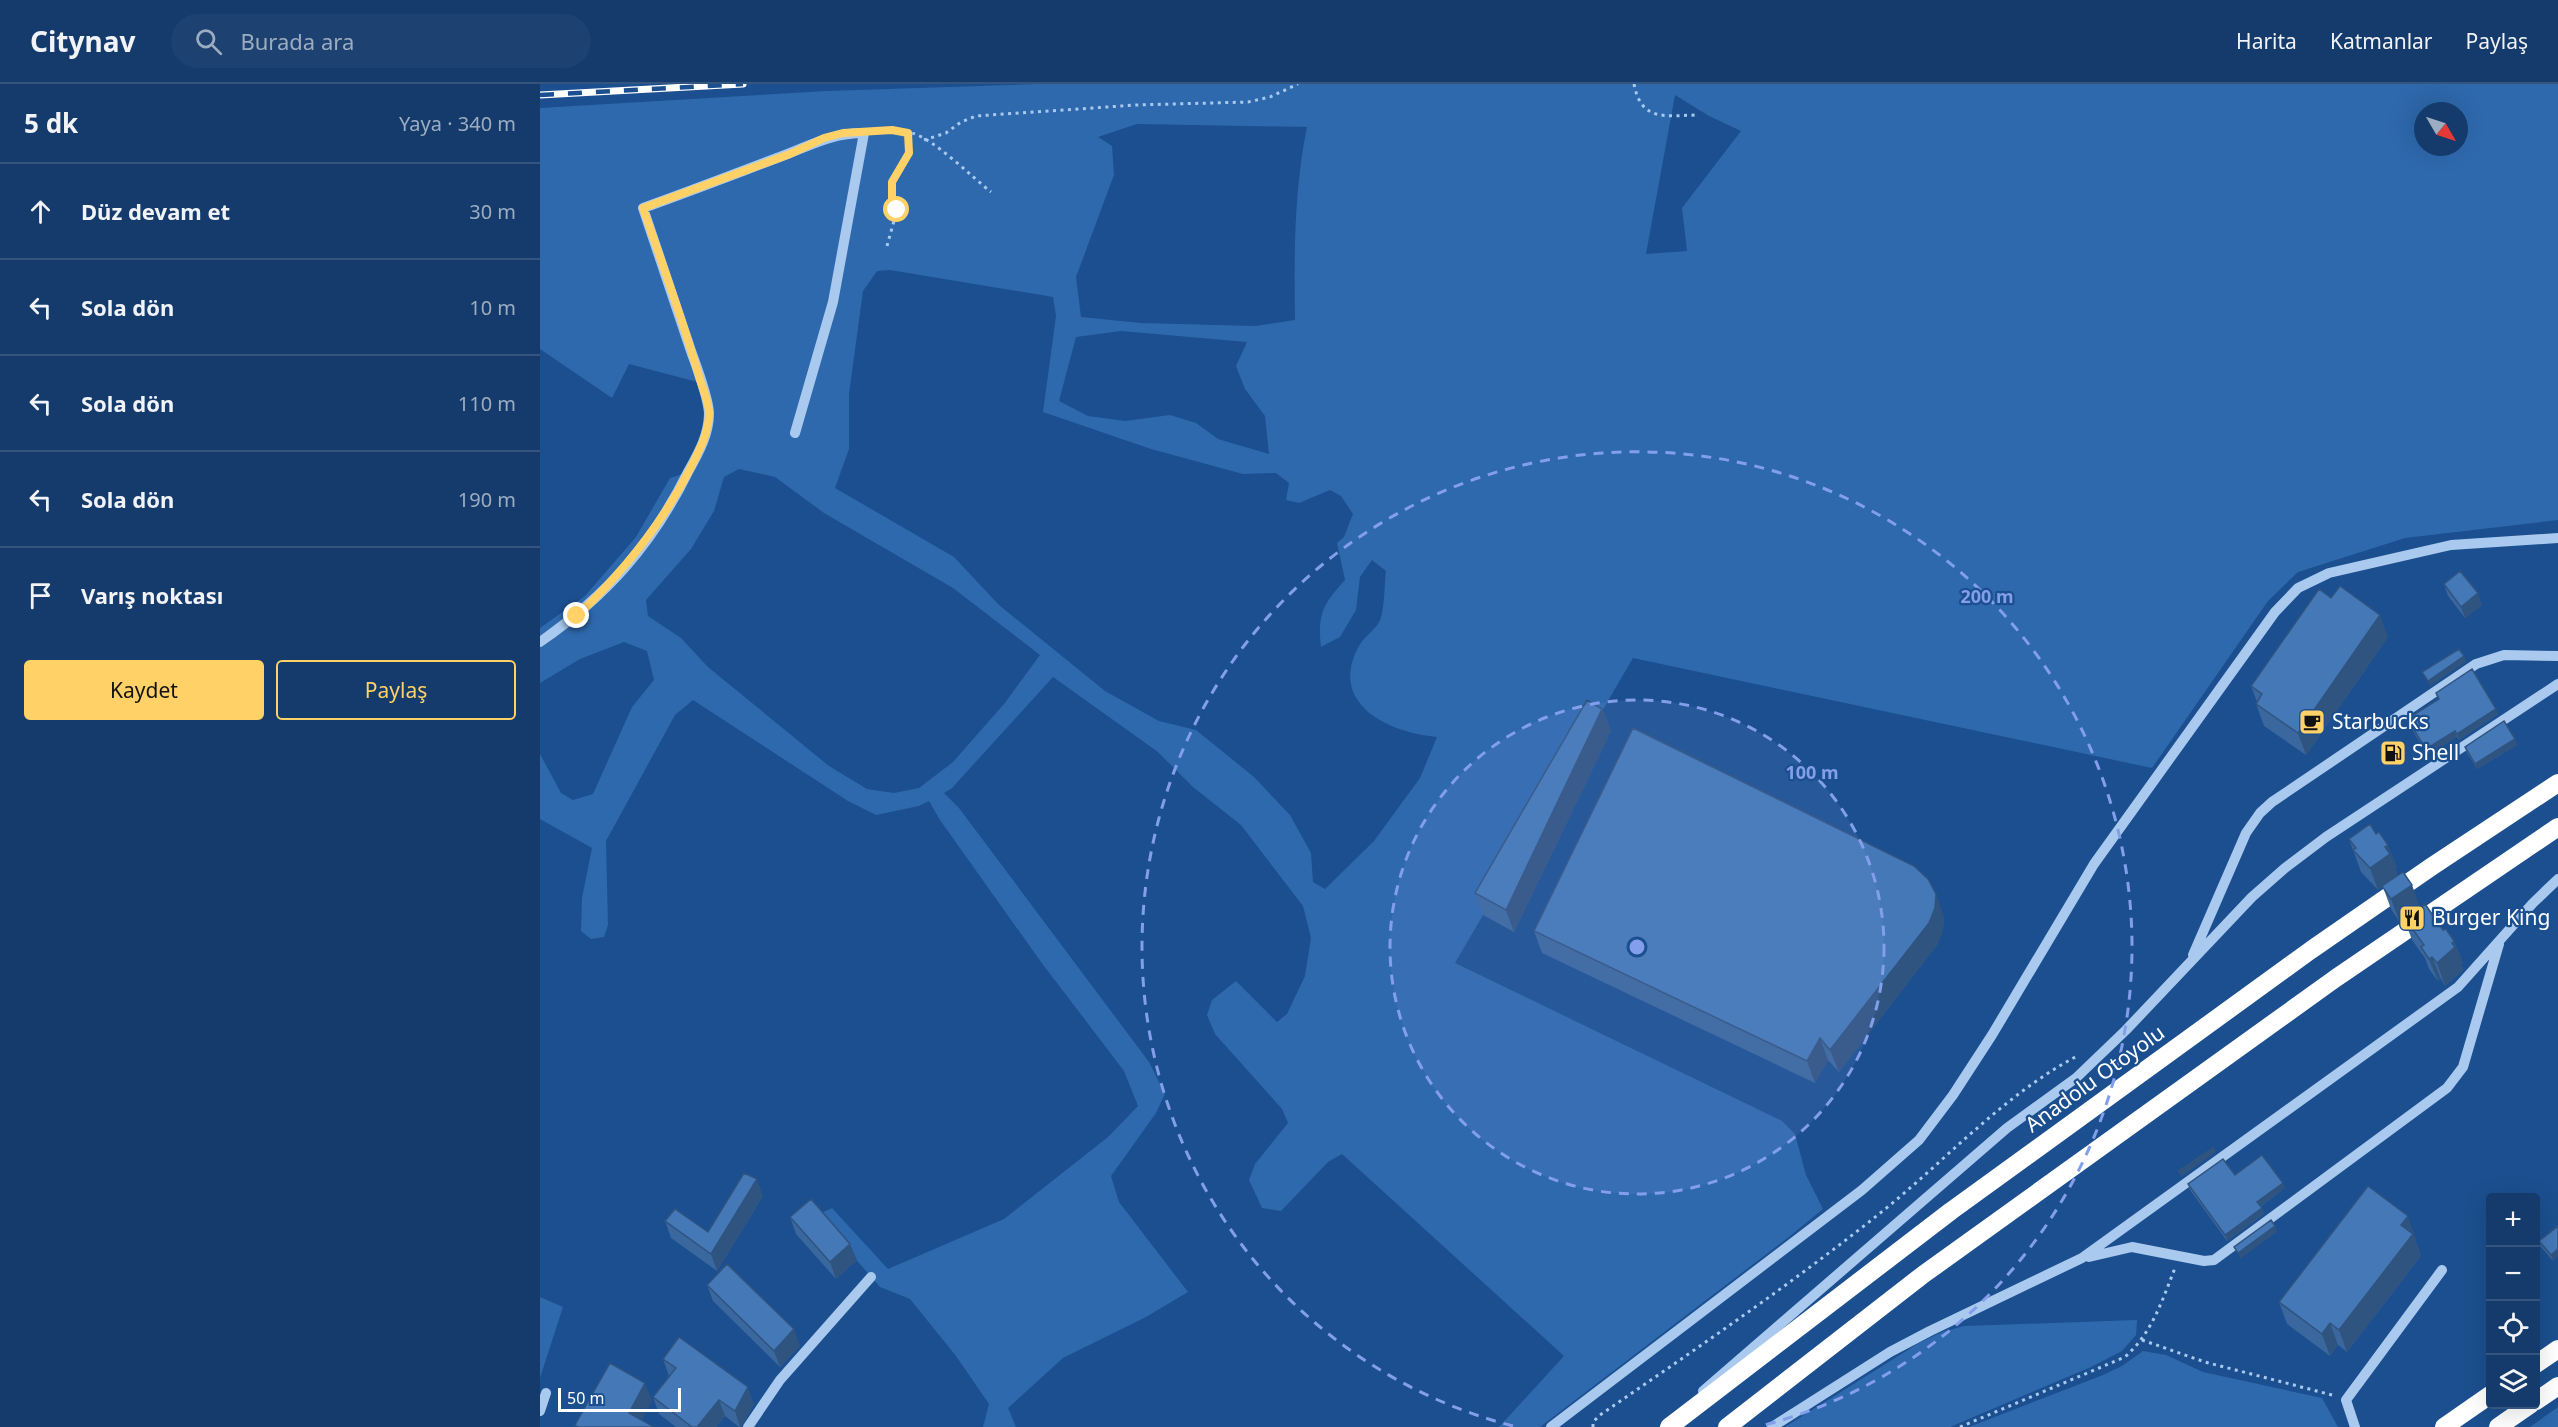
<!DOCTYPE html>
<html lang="tr">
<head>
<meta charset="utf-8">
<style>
  :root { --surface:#143b6b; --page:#1d4271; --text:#f1f3f6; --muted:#9dadc1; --line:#33557e; --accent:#ffd166 }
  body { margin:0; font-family:"Noto Sans",sans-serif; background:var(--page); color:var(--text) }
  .controls { position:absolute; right:18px; bottom:18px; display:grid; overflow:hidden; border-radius:6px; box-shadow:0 6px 24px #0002 }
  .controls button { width:54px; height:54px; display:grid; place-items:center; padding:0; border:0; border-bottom:2px solid var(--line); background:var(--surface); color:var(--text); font:30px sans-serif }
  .compass { position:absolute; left:1874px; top:18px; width:54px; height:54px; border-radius:50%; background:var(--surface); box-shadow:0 6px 24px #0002; rotate:129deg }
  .scale { position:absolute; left:18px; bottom:15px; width:123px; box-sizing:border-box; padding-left:6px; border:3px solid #fff; border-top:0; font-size:16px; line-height:21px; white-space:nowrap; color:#fff; -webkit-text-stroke:4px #1b4f8f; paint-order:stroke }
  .stop { position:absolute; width:18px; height:18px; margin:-14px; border:4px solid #ffd166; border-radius:50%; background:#fff }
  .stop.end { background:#ffd166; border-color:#fff; box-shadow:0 2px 6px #0008 }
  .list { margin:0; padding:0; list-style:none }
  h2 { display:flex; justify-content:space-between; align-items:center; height:78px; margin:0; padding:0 24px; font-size:26px }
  h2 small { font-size:20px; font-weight:400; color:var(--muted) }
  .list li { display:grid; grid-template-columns:39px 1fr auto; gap:18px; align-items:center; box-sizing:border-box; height:96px; padding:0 24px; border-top:2px solid var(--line) }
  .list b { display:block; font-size:22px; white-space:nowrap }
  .list em { font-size:20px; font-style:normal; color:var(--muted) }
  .actions { display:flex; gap:12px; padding:18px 24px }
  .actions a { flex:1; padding:14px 0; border:2px solid var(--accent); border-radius:6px; text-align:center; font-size:21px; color:var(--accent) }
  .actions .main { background:var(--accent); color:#111 }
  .icon { flex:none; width:33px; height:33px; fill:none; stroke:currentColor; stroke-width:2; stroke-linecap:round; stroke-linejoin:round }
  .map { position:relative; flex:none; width:2018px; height:1343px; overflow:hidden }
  header { display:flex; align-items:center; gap:36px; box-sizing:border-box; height:84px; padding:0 30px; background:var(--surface); border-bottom:2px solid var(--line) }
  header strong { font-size:28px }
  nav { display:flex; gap:33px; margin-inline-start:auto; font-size:21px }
  .search { width:420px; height:54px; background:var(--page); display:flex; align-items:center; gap:15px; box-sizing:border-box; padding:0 21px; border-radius:33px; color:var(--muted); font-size:22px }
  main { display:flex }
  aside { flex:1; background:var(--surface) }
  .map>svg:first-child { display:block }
  .green { fill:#2e69ad; fill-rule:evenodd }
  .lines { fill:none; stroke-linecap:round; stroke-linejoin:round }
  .path { stroke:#a9c9ee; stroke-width:3; stroke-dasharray:3 4.5; stroke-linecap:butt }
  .minor { stroke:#a9c9ee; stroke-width:10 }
  .highway { stroke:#fff; stroke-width:18 }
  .rail-casing { stroke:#fff; stroke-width:7 }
  .rail { stroke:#1b4f8f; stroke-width:4.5; stroke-dasharray:14; stroke-linecap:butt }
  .wall { fill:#3a679d }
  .shaded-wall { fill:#305480 }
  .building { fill:#4478b7; stroke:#305480; stroke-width:1.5 }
  .route { stroke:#ffd166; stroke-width:8 }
  .ring { fill:none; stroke:#839eea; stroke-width:3; stroke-dasharray:10 8 }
  .labels { text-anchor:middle; stroke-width:4.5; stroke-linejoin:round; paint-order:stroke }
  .poi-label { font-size:21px; fill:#fff; stroke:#1b4f8f; text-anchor:start }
  .street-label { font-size:21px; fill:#fff; stroke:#1b4f8f }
  .centre { fill:#839eea; stroke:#1b4f8f; stroke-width:3 }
  .ring-label { font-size:18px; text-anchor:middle; font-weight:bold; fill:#839eea; stroke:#1b4f8f; stroke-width:4.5; stroke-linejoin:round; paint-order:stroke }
</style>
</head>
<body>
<header>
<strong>Citynav</strong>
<div class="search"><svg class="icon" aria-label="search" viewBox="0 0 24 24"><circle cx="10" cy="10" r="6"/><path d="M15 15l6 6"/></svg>Burada ara</div>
<nav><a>Harita</a><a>Katmanlar</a><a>Paylaş</a></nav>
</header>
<main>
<aside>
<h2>5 dk<small>Yaya · 340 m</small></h2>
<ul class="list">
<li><svg class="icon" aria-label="ahead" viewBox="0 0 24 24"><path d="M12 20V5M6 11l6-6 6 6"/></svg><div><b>Düz devam et</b></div><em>30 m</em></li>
<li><svg class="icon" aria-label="left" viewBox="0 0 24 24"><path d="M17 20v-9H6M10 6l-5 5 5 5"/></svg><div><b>Sola dön</b></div><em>10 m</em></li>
<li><svg class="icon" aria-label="left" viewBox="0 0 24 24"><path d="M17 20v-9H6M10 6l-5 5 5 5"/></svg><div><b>Sola dön</b></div><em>110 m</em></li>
<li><svg class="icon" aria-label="left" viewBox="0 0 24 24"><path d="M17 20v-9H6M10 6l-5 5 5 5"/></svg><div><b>Sola dön</b></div><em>190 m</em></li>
<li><svg class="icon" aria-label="arrive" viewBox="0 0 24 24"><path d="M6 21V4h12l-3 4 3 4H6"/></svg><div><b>Varış noktası</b></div></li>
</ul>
<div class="actions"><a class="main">Kaydet</a><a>Paylaş</a></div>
</aside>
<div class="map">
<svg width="2018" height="1343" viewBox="0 0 2018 1343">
  <rect width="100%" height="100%" fill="#1b4f8f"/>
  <path class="green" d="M498,0H2018V436L1865,454L1758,488L1728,517L1612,684L1093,574L915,879L1242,1037L1255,1050L1266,1091L1283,1125L1250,1152L1000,1343H959L1024,1272L802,1070L788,1078L741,1127L722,1124L709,1096L715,1080L748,1039L742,1025L675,950L667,931L672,916L696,897L737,938L747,930L765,892L771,854L763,822L701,741L653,703L618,668L513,593L412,704L404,709L419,724L609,978L625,1010L616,1029L571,1092L579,1118L648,1208L606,1233L523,1274L468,1324L476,1343H443L449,1320L416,1272L370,1215L340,1203L277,1131L292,1124L348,1185L464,1135L568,1053L598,1022L584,987L501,878L400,736L389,717L379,722L336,731L308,717L153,616L135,631L66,757L68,841L64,853L51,855L41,847L42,814L52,764L0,735V670L21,709L33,716L53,710L92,623L114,596L107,567L84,558L40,575L0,599V544L45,512L96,453L130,394L149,388L169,328L161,299L89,280L72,314L0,265V24L287,7ZM1135,11L1169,32L1201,47L1142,124L1147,167L1106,170ZM1883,27H1919V63H1883ZM597,40L767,43C754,106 754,172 755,236L715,242L601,239L541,233L536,193L574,91L572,62L558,53ZM350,186L513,213L516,232L503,328L611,365L703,390L736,389L749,399L746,416L759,419L790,406L801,412L813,430L804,453L797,459L805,496C784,519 777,530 781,563L800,553L816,526L820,493L832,476L846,487C844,502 845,518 841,533C839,544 824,552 819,562C787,620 849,649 897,653L880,694L834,757L785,805L773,798L771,769L750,731L714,693L656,646L619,637L565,607L459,521L414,473L295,404L309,365V310L323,207L337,187ZM581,247L707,258L696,282L705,305L725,332L729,370L678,355L656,339L630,331L585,337L548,332L519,317L536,253ZM199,385L235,393L284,429L413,504L500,571L464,620L413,678L379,704L354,709L327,705L289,682L168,583L141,554L108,532L106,516L151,465L174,427L184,393Z
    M0,1213L23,1223L0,1294Z
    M1597,1236L1596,1251L1582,1267L1551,1283L1410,1343H1245L1379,1259L1402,1248L1424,1242Z
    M1603,1267L1626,1271L1663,1288L1782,1314L1798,1343H1429L1563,1291L1582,1282Z
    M2018,1323V1343H1990Z"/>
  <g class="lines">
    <path class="path" d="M1094,0C1101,37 1124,32 1155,31
      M335,48C347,47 360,46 372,49C394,55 432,93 451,108
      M384,56L406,49L421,38L436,32L596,21L708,18L730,13L758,0
      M347,162L357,126L353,114L352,98L369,70L367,49
      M1602,1256L1665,1278L1796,1312
      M1053,1343V1338L1060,1331C1156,1265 1253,1199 1344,1126C1408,1074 1466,1009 1539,971
      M1420,1343L1585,1273C1612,1249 1622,1217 1635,1184"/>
    <path class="minor" d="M0,558C66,512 112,461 148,388C158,370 169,351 169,329C168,312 157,284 151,267C135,220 119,172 103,124C148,108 192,91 237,74C268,63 289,49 324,49L293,218L255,349
      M1653,871L1706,749L1720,729L1732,718L1936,580L1964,571L2018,572
      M1549,1173L1592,1163L1664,1177L1674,1176L1907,1004L1923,983L1959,860
      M1163,1307L1467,1044L1536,994L1586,946L1712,813L1745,784L1786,753L2018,600
      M0,1327L6,1309
      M208,1343L240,1296L331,1193
      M1011,1343L1322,1106L1379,1056L1413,1011L1452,951L1554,780L1735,528L1758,504L1789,489L1911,461L2018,454
      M1232,1343L1350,1268L1390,1247L1542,1174L1918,903L1993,819L2018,795
      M1815,1343L1806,1316L1902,1186"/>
    <path class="highway" d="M1996,1280L2018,1265
      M1996,1317L2018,1302
      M1129,1343L1411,1127L1771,866L1891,783L2018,699
      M1187,1343L1384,1190L1796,894L2018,743
      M1904,1343L1950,1311
      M1958,1343L1991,1320"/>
    <defs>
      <path id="rail" d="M0,11L203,0"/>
    </defs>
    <use href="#rail" class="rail-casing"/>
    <use href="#rail" class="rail"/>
  </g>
  <path class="wall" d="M1904,500L1942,521L1925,534L1908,512Z
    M1848,553L1766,671L1724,642L1716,620L1717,618L1711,602Z
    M1896,609L1958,630L1919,656L1917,653L1888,671L1869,641L1867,635L1898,616Z
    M1062,625L1071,647L974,848L943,831L935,809Z
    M1977,661L1937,685L1927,669L1925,663Z
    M1809,755L1857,783L1855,784L1858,792L1880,823L1914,857L1923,879L1921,880L1923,886L1905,902L1901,895L1898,897L1889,885L1885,874L1872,856L1864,834L1859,837L1851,825L1843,803L1838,806L1821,788Z
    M1404,833L1403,846L1397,861L1299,988L1288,976L1275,999L1002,869L994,847Z
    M1695,1091L1745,1104L1721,1122L1724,1130L1687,1157L1650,1106L1648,1100Z
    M223,1112L177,1187L131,1154L125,1137L168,1148Z
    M250,1133L310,1160L317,1176L296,1195L256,1150Z
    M2018,1142L2013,1177L2001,1163L1999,1157Z
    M1876,1155L1875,1156L1881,1172L1807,1268L1798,1261L1790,1272L1747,1240L1739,1218Z
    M167,1201L260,1262L240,1283L173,1217Z
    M123,1275L214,1320L201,1343H199L185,1332L176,1343H136L119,1330L113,1313L129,1292Z"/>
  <path class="shaded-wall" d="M1938,509L1942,521L1925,534L1921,523Z
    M1840,531L1848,553L1766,671L1758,649Z
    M1924,572L1926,578L1890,602L1888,597Z
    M1062,625L1071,647L974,848L966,826Z
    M1956,625L1958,630L1919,656L1917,650Z
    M1915,647L1917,653L1888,671L1886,665Z
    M1975,655L1977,661L1937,685L1935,680Z
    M1848,761L1857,783L1855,784L1858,792L1838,806L1830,784L1845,763Z
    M1872,801L1880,823L1859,837L1851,815Z
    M1396,810L1404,833L1403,846L1397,861L1299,988L1290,966Z
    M1914,857L1923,879L1921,880L1923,886L1905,902L1897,879L1912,859Z
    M1892,873L1901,895L1898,897L1889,875Z
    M1280,954L1288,976L1275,999L1267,977Z
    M1674,1063L1676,1068L1641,1093L1639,1088Z
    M217,1095L223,1112L177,1187L171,1170Z
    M1743,1099L1745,1104L1719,1123L1717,1118Z
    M1722,1124L1724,1130L1687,1157L1685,1151Z
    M1868,1132L1876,1155L1875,1156L1881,1172L1807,1268L1799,1246L1861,1141Z
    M1735,1142L1737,1148L1700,1175L1698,1169Z
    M310,1160L317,1176L296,1195L290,1178Z
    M2018,1165V1172L2013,1177L2011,1171Z
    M1790,1239L1798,1261L1790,1272L1782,1250Z
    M254,1245L260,1262L240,1283L234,1267Z
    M105,1299L112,1317L98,1343L89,1329Z
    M208,1303L214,1320L201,1343H200L195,1327Z
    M179,1316L185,1332L176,1343H157Z"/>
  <path class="building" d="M1920,487L1938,509L1921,523L1904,500Z
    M1800,502L1840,531L1758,649L1716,620L1722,610L1711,602L1779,505L1791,514Z
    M1919,565L1924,572L1888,597L1882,588Z
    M1932,585L1956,625L1917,650L1915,647L1886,665L1867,635L1899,615L1896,609Z
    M1047,616L1062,625L966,826L935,809Z
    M1964,637L1975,655L1935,680L1925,663Z
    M1093,644L1374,782L1388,795L1396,810L1395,824L1389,839L1290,966L1280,954L1267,977L994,847Z
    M1830,740L1836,750L1839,748L1848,761L1845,763L1850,770L1830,784L1813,766L1816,764L1809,755Z
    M1863,788L1872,801L1851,815L1842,802Z
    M1885,820L1903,846L1906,845L1914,857L1912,859L1915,863L1897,879L1892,873L1889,875L1881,863L1884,861L1864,833Z
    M1674,1063L1639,1088L1638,1087Z
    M1722,1071L1743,1099L1717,1118L1722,1124L1685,1151L1648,1100L1683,1075L1695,1091Z
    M204,1089L217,1095L171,1170L125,1137L135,1125L168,1148Z
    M1828,1102L1868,1132L1861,1141L1873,1150L1799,1246L1790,1239L1782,1250L1739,1218Z
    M271,1115L310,1160L290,1178L250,1133Z
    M1731,1136L1735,1142L1698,1169L1694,1163Z
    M2018,1142V1165L2011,1171L1999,1157Z
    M187,1180L254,1245L234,1267L167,1201Z
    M139,1253L208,1303L195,1327L179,1316L157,1343H152L113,1313L136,1284L123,1275Z
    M70,1279L105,1299L89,1329L114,1343H38L35,1341Z"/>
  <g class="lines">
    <path class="route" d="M37,532C83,488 121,442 150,385C159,367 169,349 169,329C169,317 161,301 158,289C142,234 122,179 103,124L250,70L284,54L303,49L352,46L368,49L369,69L352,98V114L357,126"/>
  </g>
  <circle cx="1097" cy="863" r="247" fill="#839eea" fill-opacity=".12"/>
  <g class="ring">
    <circle cx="1097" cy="863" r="247"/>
    <path d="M973 1342A495 495 0 1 1 1221 1342"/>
  </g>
  <defs>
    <symbol id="cafe-square" viewBox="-11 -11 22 22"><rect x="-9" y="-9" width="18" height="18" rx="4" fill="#ffd166" stroke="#1b4f8f"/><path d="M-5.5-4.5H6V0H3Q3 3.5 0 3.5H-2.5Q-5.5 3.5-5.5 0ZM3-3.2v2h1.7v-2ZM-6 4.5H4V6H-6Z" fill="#111"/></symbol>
    <symbol id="fuel-square" viewBox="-11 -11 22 22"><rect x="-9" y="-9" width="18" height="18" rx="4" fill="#ffd166" stroke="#1b4f8f"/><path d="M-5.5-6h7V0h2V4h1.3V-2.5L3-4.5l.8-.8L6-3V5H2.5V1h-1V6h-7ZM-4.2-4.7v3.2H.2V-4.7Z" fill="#111"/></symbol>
    <symbol id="restaurant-square" viewBox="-11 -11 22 22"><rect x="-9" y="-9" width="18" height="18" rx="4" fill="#ffd166" stroke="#1b4f8f"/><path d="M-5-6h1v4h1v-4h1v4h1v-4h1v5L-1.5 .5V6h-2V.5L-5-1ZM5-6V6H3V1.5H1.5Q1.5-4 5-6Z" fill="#111"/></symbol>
  </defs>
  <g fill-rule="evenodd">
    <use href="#cafe-square" x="1757" y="623" width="30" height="30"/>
    <use href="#fuel-square" x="1838" y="654" width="30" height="30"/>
    <use href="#restaurant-square" x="1857" y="819" width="30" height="30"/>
  </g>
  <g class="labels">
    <g class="poi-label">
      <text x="1792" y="645">Starbucks</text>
      <text x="1872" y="676">Shell</text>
      <text x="1892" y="841">Burger King</text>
    </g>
    <g class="street-label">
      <text transform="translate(1555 995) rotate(-36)" y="7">Anadolu Otoyolu</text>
    </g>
  </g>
  <circle cx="1097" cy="863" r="9" class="centre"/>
  <g class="ring-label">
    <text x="1447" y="519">200 m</text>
    <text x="1272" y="695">100 m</text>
  </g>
</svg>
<div class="controls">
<button>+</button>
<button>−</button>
<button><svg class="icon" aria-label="locate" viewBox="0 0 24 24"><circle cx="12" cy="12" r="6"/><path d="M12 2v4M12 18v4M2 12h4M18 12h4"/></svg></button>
<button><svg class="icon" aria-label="layers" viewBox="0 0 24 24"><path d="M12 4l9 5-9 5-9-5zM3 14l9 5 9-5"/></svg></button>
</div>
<svg class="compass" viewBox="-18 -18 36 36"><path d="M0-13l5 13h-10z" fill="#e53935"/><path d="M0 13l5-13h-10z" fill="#9dadc1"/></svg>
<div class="scale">50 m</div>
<div class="stop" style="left:357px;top:126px"></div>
<div class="stop end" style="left:37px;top:532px"></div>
</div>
</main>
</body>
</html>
